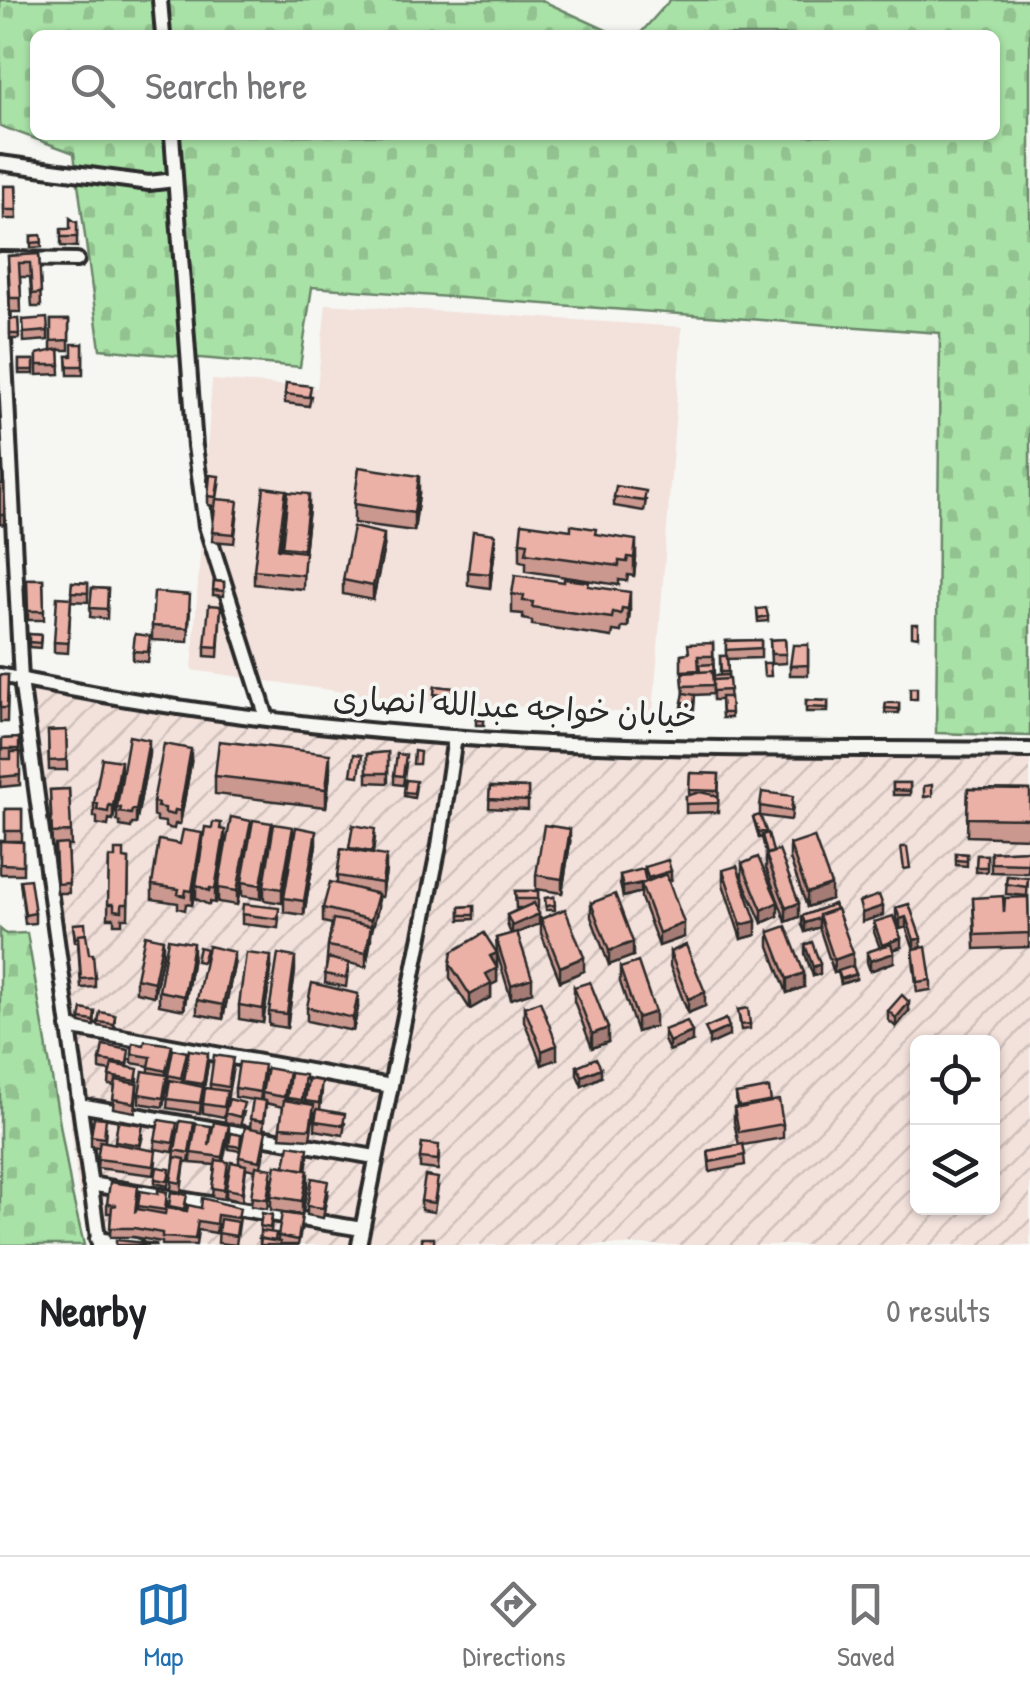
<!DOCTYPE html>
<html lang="en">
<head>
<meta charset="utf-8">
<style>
  :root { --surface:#fff; --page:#f2f2f2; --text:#202124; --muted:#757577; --line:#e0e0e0; --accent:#1f6fb2 }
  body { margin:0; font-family:"Patrick Hand","Playpen Sans Arabic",sans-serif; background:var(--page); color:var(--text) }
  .controls { position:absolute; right:30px; bottom:30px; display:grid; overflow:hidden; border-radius:15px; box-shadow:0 2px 8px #0004 }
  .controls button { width:90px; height:90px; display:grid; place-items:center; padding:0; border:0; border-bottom:2px solid var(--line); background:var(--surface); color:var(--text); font:50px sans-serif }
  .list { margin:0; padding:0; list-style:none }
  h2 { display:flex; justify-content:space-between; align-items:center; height:130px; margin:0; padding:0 40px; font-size:42px }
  h2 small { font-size:32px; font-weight:400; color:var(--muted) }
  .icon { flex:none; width:55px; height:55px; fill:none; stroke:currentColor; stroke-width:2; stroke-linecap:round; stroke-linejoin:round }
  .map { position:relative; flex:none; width:1030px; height:1245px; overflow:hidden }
  .search { position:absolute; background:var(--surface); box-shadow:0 2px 8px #0004; left:30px; right:30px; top:30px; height:110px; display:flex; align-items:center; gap:25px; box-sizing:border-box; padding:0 35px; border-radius:15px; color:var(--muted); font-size:38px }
  .sheet { height:310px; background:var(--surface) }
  nav { display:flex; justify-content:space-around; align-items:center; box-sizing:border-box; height:140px; border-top:2px solid var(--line); background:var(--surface); font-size:28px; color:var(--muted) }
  nav a { display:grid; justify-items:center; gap:5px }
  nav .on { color:var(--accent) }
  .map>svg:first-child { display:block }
  .built { fill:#f3e1db }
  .industrial { fill:url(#industrial-furrows); fill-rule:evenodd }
  .cemetery { fill:url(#cemetery-stones); stroke:#6a8669; stroke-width:2.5 }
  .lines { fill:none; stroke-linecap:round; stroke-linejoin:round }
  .minor-casing { stroke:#2b2b2b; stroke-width:20 }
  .minor { stroke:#f6f6f2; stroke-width:12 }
  .wall { fill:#ca988f; stroke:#2b2b2b; stroke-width:2.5 }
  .shaded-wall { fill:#a47c74; stroke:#2b2b2b; stroke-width:2.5 }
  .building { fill:#ebb1a6; stroke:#2b2b2b; stroke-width:2.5 }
  .labels { text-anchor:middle; stroke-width:8; stroke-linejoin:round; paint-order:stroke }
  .street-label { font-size:32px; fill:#2b2b2b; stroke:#f6f6f2 }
</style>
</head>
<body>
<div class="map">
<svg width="1030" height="1245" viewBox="0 0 1030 1245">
  <defs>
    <pattern id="industrial-furrows" width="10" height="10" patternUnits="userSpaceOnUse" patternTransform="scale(2.5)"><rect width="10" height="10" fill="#f3e1db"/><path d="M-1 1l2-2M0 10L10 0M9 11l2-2" fill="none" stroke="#d0c1bc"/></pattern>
    <pattern id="cemetery-stones" width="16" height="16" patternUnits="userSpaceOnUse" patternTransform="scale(2.5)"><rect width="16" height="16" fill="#a9e2a7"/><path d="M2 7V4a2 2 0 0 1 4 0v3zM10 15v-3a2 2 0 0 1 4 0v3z" fill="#92c290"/></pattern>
  </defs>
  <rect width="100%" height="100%" fill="#f6f6f2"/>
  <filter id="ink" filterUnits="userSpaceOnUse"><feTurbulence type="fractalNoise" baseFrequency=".01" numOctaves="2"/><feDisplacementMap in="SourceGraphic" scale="20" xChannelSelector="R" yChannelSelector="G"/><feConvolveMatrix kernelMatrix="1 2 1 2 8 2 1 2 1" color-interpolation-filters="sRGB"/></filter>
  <g filter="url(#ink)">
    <path class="built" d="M326,304L682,327L653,714L399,700L192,670L212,380L317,388Z"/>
    <path class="industrial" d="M21,680L405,733L532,742L1030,750V1245H95L78,1188ZM918,1042H992V1208H918Z"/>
    <path class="cemetery" d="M0,0H541L617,35H35V135H995V35H639L670,0H1030V736L936,733L940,333L312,287L300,367L100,349L74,153L0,126Z
      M0,929L6,934L27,933L72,1194L84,1245H0Z"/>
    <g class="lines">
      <defs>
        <path id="minor" d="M160,0L163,35
          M172,135L195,446L206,526L267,718
          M0,163L149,183L175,180
          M77,260L0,259L21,680L99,1245
          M0,675C173,712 352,732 528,742C695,751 863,748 1030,750
          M68,1027L391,1086
          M79,1105L375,1157
          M90,1184L362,1229
          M97,1239L135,1245
          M359,1245L439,846L455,737"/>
      </defs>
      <use href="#minor" class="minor-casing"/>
      <use href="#minor" class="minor"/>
    </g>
    <path class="wall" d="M4,186H16L17,219H4Z
      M77,223V247L61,246V237Z
      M41,235L42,247L31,248V236Z
      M39,254L41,307H32L30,277H20L21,312H10L8,256Z
      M10,319H18L19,339H10Z
      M23,320L48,331V340L24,342Z
      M51,320H69V350H59L60,374L37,375V354L56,350H51Z
      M83,344V375H68L67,356H72Z
      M19,360H34V374H19Z
      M285,394L311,396L309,406L285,403Z
      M0,484H4V525L0,524Z
      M219,485L217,499L238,511L234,543L212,541L215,506L208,505V496Z
      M288,492L309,508L304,552L303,589L254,584V570L286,504L280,549H282Z
      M419,494L414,531L354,523V504Z
      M614,497L646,500L644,511L614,506Z
      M596,534L636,558L634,576L628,575L627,581L619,580V585L526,571V562L520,561V542Z
      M384,547L373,600L343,594V580Z
      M495,548L490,588L468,585V572Z
      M27,579H43L44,620H28Z
      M214,581L224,582V596L213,595Z
      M72,582L88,583V602L71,601Z
      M589,586L630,611L628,627H622L621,632L613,631L612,637L532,625V621L523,619V614L512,613V594Z
      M92,588L108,589L107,619L90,617Z
      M71,598L68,653L54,652V642Z
      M221,606L218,657L205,656V646Z
      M190,609L188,642L152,640V626Z
      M757,609L768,616V621L758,622Z
      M29,634L41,635L40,648L29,647Z
      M785,639L786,663L771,664L770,640Z
      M761,640V658L727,659L731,718H722L721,700H713V679V694L695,695L694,709L682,707L684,695L681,654L689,653L713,643L714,676H720V656H726V641Z
      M150,645L148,662L133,660V651Z
      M808,645V675H790V666Z
      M0,675H8L7,722H0Z
      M435,686L454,688L453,701L434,699Z
      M806,700L828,701V712H806Z
      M886,703H899V713H885Z
      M476,710H484V725H476Z
      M66,730L67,770H49L48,731Z
      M19,738L20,785L0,787L2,739Z
      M388,752V783L367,782V754Z
      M149,754L136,824H132L131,828L120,826V822L117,821V807Z
      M191,763L180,824H175L174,829L165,827V822L157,821V817L153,816V802Z
      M406,764L403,785L394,784V775Z
      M330,773L326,807L215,794V776Z
      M690,773L719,774L718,812L686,813V796L689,795Z
      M121,775L113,820L109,819L108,826L97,824V817H94V803Z
      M406,780L416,786L414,798L404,796Z
      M893,783H910V795H893Z
      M490,787L528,788V810L489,808Z
      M69,789L71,846H67L69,893H57L55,847H52L50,790Z
      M968,789L1030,790V838L967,836Z
      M760,806H793L791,820L760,816Z
      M5,809H22V841H5Z
      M753,817L766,834L799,917L786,922L766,868V854L762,837L759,838Z
      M272,823L261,899L242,896V882L247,854L237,905L218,902V888L251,832Z
      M353,825L375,838L373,854L386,870L382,897L378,896V908L371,934L366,967L349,963L346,987L325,983L328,946L332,924L323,922V908L337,884V876L349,851Z
      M221,829L225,844L215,903L210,902L209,905L196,899V887L192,905L186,904L185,910L178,908V903L152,899V885Z
      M0,841L23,842V874H0Z
      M293,841L282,903L264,900V886Z
      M570,843L562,893L536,889V875Z
      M316,845L304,915L284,912V898Z
      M790,845L831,899L807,907L790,859Z
      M1029,850L1028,873L991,872V852Z
      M956,853L967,854V866L956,865Z
      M977,855H987V872H976Z
      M109,858L129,859L128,918H122V924H114V918H108Z
      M742,864L778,916L762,923L742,878Z
      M645,867L671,880L669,881L684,937L659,946L641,898V892L623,897L620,884V875L645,876Z
      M723,870L756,935L741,939L723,884Z
      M1007,876L1028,878L1027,896L1006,894Z
      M20,880L35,913V923L25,924Z
      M515,891H538V908H537L539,924L517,933L532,992L511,999L497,953V982L491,985V997L470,1009L450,978V964L497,953L496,938L511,934L507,924V915L522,908H516Z
      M554,897L555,910H546L545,898Z
      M1028,897L1029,947L975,949L973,898L1004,913Z
      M591,903L633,956L609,965L591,917Z
      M834,904L856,979L841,984L838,972L834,973L819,927L805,932L802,925V916Z
      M909,904L921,947L917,949L931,980V990L917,992L913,959L914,949L906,927L900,929L896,918V908Z
      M474,906V919L460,920V907Z
      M242,914L279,917L278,928L242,924Z
      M541,919L584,971L560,981L541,933Z
      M874,922L901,947L893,950L894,962L870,971L867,962V952L880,948L874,932Z
      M73,924L89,954L95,978V987L81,988L78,942H75Z
      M769,932L804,987L787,993L769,946Z
      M805,945L820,974L813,976L805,954Z
      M670,952L705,1006L688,1013L670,966Z
      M163,953L154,996L136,992V978Z
      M193,957L184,1010L159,1005V991Z
      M234,965L223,1019L197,1014V1000Z
      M620,968L655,1026L637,1032L620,982Z
      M271,970L263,1023L239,1019V1005Z
      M295,971L287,1028L269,1025V1012Z
      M574,987L608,1042L592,1048L574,1001Z
      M307,1007L358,1008L353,1031L307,1021Z
      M524,1007L557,1059L542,1065L524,1021Z
      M738,1010L750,1024V1029L741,1030Z
      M888,1011H909L896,1027L888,1020Z
      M95,1012L94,1026L80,1023V1019Z
      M115,1015L114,1029L98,1026V1022Z
      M664,1030L692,1042L669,1051L664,1040Z
      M189,1050L208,1063L200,1113L167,1108L169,1085L168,1084V1075L187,1062L182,1083H184Z
      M132,1054L172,1055L163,1107L139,1103V1094L149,1072V1066L132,1063Z
      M129,1059L128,1067L138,1078L135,1112L113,1108L115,1086L109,1085L110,1071L100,1069V1060Z
      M577,1066L601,1077L582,1086L577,1075Z
      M233,1067L224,1117L203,1113V1104L210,1089V1084Z
      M290,1073L305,1085L302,1103H305L308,1079L322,1091L320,1110L345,1123L343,1135L315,1130L316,1112H314L310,1139L280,1137L283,1107L266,1103L263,1131L266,1141L261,1167L272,1178L267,1209L251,1206L255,1170L246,1168L242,1201L226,1198V1189L239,1164V1157L250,1128L253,1100L235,1097V1088L264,1075L260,1100H262V1093L289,1082L285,1100H287Z
      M736,1094L771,1102L783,1124V1138L743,1145L745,1165L710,1172L708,1151L739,1145L734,1122V1108H737Z
      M244,1112L240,1126L225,1122V1113Z
      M118,1121L143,1135L140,1148L156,1161L154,1175L97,1168L99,1147L91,1146V1136L106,1128L105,1142L115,1144Z
      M177,1132L173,1152L155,1149V1140Z
      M194,1133L189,1162L185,1161L181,1192L171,1190L175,1150Z
      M229,1134L223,1161L228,1171L224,1199L212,1197L215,1165L191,1163V1153L210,1141Z
      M241,1139L240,1151L229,1149V1145Z
      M439,1155L438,1170L420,1168V1158Z
      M308,1157L306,1170L308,1184L302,1215L271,1210V1196L285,1166Z
      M170,1174L168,1186L155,1183V1179Z
      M438,1187L434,1212L421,1210V1201Z
      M140,1191L167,1201L166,1208H169L171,1192L187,1204L186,1211L240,1217L236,1245L218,1243L219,1225L217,1224L216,1233L198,1230L196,1245H162V1242L134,1237H110L111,1213H107V1204L138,1195L137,1211L138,1209Z
      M328,1191L323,1218L307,1215V1206Z
      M272,1215L271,1232L276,1241L278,1242V1236L302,1226L298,1245H260V1226Z"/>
    <path class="shaded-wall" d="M419,476V494L414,531V513Z
      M286,490V504L278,563V549Z
      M309,494V508L303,563V549Z
      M384,534V547L373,600V586Z
      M495,534V548L490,588V574Z
      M636,540V558L634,576V558Z
      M630,592V611L628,627V609Z
      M149,740V754L136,824V810Z
      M191,749V763L180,824V811Z
      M330,754V773L326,807V789Z
      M121,761V775L113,820V806Z
      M251,821V835L237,905V891Z
      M272,823V837L261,899V885Z
      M293,827V841L282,903V889Z
      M570,829V843L562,893V879Z
      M225,830V844L215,903V889Z
      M316,831V845L304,915V901Z
      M202,833V847L192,905V891Z
      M386,856V870L382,897V883Z
      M671,871V880L648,887V878Z
      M641,884V892L623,897V887Z
      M831,885V899L807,907V893Z
      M378,894V908L371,934V920Z
      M778,902V916L762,923V910Z
      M799,903V917L786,922V908Z
      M883,906V915L862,922V913Z
      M539,914V924L512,935V926Z
      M906,917V927L900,929V919Z
      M819,918V927L805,932V923Z
      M756,921V935L741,939V925Z
      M684,923V937L659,946V933Z
      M371,926V940L366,967V953Z
      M901,938V947L882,954V945Z
      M921,938V947L914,950V940Z
      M163,939V953L154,996V982Z
      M633,942V956L609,965V951Z
      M193,943V957L184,1010V996Z
      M234,952V965L223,1019V1005Z
      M497,953V967L490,956Z
      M853,953V967L834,973V960Z
      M894,953V962L870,971V961Z
      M271,956V970L263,1023V1009Z
      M295,957V971L287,1028V1014Z
      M584,957V971L560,981V967Z
      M820,964V974L813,976V967Z
      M497,968V982L491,985V997L470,1009V995L486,974Z
      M804,973V987L787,993V979Z
      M856,974V979L841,984V979Z
      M532,978V992L511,999V985Z
      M705,992V1006L688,1013V999Z
      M358,994V1008L353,1031V1018Z
      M909,1002V1011L896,1027V1018Z
      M655,1012V1026L637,1032V1018Z
      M729,1027V1036L709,1045V1036Z
      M608,1028V1042L592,1048V1034Z
      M692,1032V1042L669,1051V1042Z
      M172,1045V1055L163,1107L166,1071Z
      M557,1045V1059L542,1065V1051Z
      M208,1053V1063L200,1113L203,1084Z
      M601,1068V1077L582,1086V1076Z
      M229,1125V1134L222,1166V1157Z
      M308,1170V1184L302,1215V1201Z"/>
    <path class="building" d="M4,186H16L17,210H4Z
      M70,218L77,223V237H61V229H70Z
      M41,235L42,242L31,243V236Z
      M39,254L41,293L32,294L30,263H19L21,298H10L8,256Z
      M47,318L48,331L24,333L23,320Z
      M10,319H18L19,334H10Z
      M51,320H69V340L51,341Z
      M72,344H83V366H68L67,356H72Z
      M59,349L60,365H37V354Z
      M19,360H34V370H19Z
      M286,383L311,386L309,397L285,394Z
      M359,467L419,476L414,513L354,504Z
      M210,475L219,476L216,497L208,496Z
      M0,484H4V515H0Z
      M616,486L646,491L644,501L614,497Z
      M264,487L286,490L278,549L305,552L303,575L254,570Z
      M288,492L309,494L303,549L282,547Z
      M216,499L238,501L234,534L212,532Z
      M522,523L571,530V525L596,529L595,534L636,540L634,558L628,557L627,562L619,561V566L526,553L528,543L520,542Z
      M353,527L384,534L373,586L343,580Z
      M473,531L495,534L490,574L468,572Z
      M515,575L564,582V579L589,582L588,586L630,592L628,609L622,608L621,614L613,612L612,618L532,607L533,602L523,601L524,596L512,594Z
      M27,579H43L44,611H28Z
      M214,581L224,582V591L213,590Z
      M72,582L88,583V593L71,592Z
      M92,588L108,589L107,609L90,608Z
      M154,592L190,595L188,628L152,626Z
      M57,597L71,598L68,643L54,642Z
      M209,605L221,606L218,647L205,646Z
      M766,608L768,616L758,618L757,609Z
      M912,624H918V637L912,636Z
      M29,634L41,635L40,643L29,642Z
      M135,634L150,636L148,652L133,651Z
      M785,639L786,654H771L770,640Z
      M761,640V648L726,650V641Z
      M713,643V656H698L699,670L681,671V654L689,653L688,644Z
      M793,645H808V665L790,666Z
      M720,656H727L728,672H721Z
      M763,663H770L771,676H764Z
      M713,664L714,674H712V671L700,672L699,665Z
      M712,671L713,685L683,686L682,673Z
      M0,675H8L7,708H0Z
      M728,675V679L713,680V676Z
      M729,679L730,690L713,691V680Z
      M435,686L454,688L453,696L434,694Z
      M910,688H917V699H910Z
      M684,693L695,695L694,704L682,702Z
      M721,697H730L731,713H722Z
      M806,700L828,701V708L806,707Z
      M886,703H899V709L885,708Z
      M476,710H484V720H476Z
      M66,730L67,760L49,761L48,731Z
      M129,736L149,740L136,810H132L131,814L120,812L121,808L117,807Z
      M19,738V749H2V739Z
      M219,741L330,754L326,789L215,776Z
      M164,744L191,749L180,811L175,810L174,815L165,813V808L157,807L158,803L153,802Z
      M414,751L420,752L419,764H413Z
      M11,752H20V775L0,777V759H11Z
      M388,752V773H367V754Z
      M354,754L362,755L359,776L351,775Z
      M397,754L406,755L403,776L394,775Z
      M102,758L121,761L113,806L109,805L108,812L97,810L98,804L94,803Z
      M690,773L719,774L718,791L689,790Z
      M406,780L416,781L414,793L404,792Z
      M893,783H910V791L893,790Z
      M932,785V796L924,797V786Z
      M490,787L528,788V801L489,799Z
      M69,789L71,832L52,833L50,790Z
      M968,789L1030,790V819L967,818Z
      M700,792L718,796V803L686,804V796Z
      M762,792L793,796L791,811L760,806Z
      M5,809H22V831H5Z
      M760,815L766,831L759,833L753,817Z
      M231,817L251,821L237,891L218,888Z
      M253,820L272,823L261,885L242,882Z
      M213,822L221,823L220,829L225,830L215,889L210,888L209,891L196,885L205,827L212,828Z
      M274,824L293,827L282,889L264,886Z
      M353,825L375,829L372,852L349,848Z
      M544,825L570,829L562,879L536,875Z
      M296,827L316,831L304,901L284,898Z
      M183,830L202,833L192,891L186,890L185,896L178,894L179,889L152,885L159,840L180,844Z
      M768,833L773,852L767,854L762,835Z
      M814,837L831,885L807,893L790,845Z
      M0,841L23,842V865L0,864Z
      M67,844L69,883L57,884L55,845Z
      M901,847H907L910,868L904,869Z
      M341,849L386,856L382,883L337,876Z
      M115,850H124V858L129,859L128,904H122V911L114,910V904H108L109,858H115Z
      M779,850L799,903L786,908L766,855Z
      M1029,850L1028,864L991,863V852Z
      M956,853L967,854V861L956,860Z
      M977,855H987V867H976Z
      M758,857L778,902L762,910L742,864Z
      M668,860L671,871L648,878L645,867Z
      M737,866L756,921L741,925L723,870Z
      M643,869L646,882L623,887L620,875Z
      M666,874L684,923L659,933L641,884Z
      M1007,876L1028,878L1027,887L1006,884Z
      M30,879L35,913L25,915L20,880Z
      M330,882L378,894L371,920L323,908Z
      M515,891H538V899H516Z
      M615,894L633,942L609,951L591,903Z
      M879,895L883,906L862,913L859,902Z
      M1003,896L1004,913L1005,898L1028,897L1029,933L975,935L973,898Z
      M554,897L555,905L546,906L545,898Z
      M534,903L539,914L512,926L507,915Z
      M243,904L279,908L278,919L242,914Z
      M834,904L836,909L819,915V918L805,923L802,916Z
      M909,904L921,938L914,940L906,917L900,919L896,908Z
      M474,906V915H460V907Z
      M565,909L584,957L560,967L541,919Z
      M837,909L853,953L834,960L819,915Z
      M893,916L901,938L882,945L874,922Z
      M333,919L371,926L366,953L328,946Z
      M85,923L86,934L78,935V937L75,938L73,924Z
      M786,926L804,973L787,979L769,932Z
      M517,932L532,978L511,985L496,938Z
      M484,933L497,953L490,956L497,968L486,974L491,983L470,995L450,964L452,952Z
      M86,934L89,954H93L95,978L81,979L78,935Z
      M145,935L163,939L154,982L136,978Z
      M168,939L193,943L184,996L159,991Z
      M812,942L820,964L813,967L805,945Z
      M891,944L894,953L870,961L867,952Z
      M686,945L705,992L688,999L670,952Z
      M208,946L234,952L223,1005L197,1000Z
      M199,947L206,949L202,962L196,961Z
      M926,947L931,980L917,982L913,949Z
      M246,953L271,956L263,1009L239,1005Z
      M278,954L295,957L287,1014L269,1012Z
      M328,958L349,963L346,978L325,974Z
      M638,962L655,1012L637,1018L620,968Z
      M853,966L856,974L841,979L838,971Z
      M590,982L608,1028L592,1034L574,987Z
      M312,983L358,994L353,1018L307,1007Z
      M902,995L909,1002L896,1018L888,1011Z
      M540,1001L557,1045L542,1051L524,1007Z
      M748,1008L750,1024L741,1025L738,1010Z
      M82,1009L95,1012L94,1021L80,1019Z
      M100,1012L115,1015L114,1024L98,1022Z
      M726,1019L729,1027L709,1036L705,1028Z
      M687,1021L692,1032L669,1042L664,1030Z
      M145,1041L172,1045L166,1071L149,1067L151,1057L132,1054L133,1043L144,1045Z
      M103,1045L129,1050L127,1064L100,1060Z
      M173,1049L187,1052L181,1078L168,1075Z
      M189,1050L208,1053L203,1084L184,1081Z
      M214,1055L233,1058L228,1087L210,1084Z
      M596,1058L601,1068L582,1076L577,1066Z
      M239,1062L264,1065L260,1092L235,1088Z
      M112,1064L138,1069L136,1081L109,1076Z
      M267,1068L289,1072L284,1097L262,1093Z
      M143,1071L167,1075L163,1098L139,1094Z
      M290,1073L305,1075L302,1100L287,1098Z
      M308,1079L322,1081L319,1103L305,1101Z
      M116,1080L137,1084L135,1103L113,1099Z
      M170,1080L203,1087L200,1103L167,1099Z
      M205,1088L227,1091L224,1107L203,1104Z
      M769,1088L771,1102L739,1108L736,1094Z
      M229,1099L244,1103L240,1117L225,1113Z
      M253,1099L266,1101L263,1121L250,1119Z
      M284,1100L314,1105L310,1129L280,1127Z
      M779,1100L783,1124L739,1132L734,1108Z
      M317,1109L345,1114L343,1125L315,1121Z
      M94,1117L106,1118L104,1138L91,1136Z
      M159,1120L177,1123L173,1143L155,1140Z
      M118,1121L143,1125L139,1145L115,1141Z
      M180,1121L194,1123L189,1153L175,1150Z
      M214,1122L229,1125L222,1157L191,1153L196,1124L211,1126L209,1146Z
      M245,1127L266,1131L260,1161L239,1157Z
      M231,1133L241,1135L240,1147L229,1145Z
      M100,1141L156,1151L154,1166L97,1159Z
      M422,1143L439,1145L438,1160L420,1158Z
      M743,1144L745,1155L710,1162L708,1151Z
      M289,1145L308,1148L305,1170L285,1166Z
      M175,1157L185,1159L181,1183L171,1181Z
      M216,1160L228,1162L224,1190L212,1188Z
      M231,1162L246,1165L242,1192L226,1189Z
      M276,1165L308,1170L302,1201L271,1196Z
      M256,1166L272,1169L267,1199L251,1197Z
      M157,1167L170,1169L168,1181L155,1179Z
      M425,1176L438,1178L434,1203L421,1201Z
      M312,1178L328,1181L323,1208L307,1206Z
      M110,1182L138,1186L135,1213L137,1209L165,1214L166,1208L187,1211L188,1205L201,1208L202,1198L240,1208L238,1218L217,1215L216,1224L198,1221L195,1239L162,1237V1233L134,1228H110L112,1206L117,1205L107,1204Z
      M158,1190L167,1192L165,1210L138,1206L140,1191L158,1194Z
      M171,1192L187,1195L184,1209L169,1206Z
      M262,1213L272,1215L270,1228L260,1226Z
      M282,1213L302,1216L298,1240L278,1236Z
      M220,1219L238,1222L236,1236L218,1233Z
      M261,1231L276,1233L275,1241L259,1238Z
      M422,1238H434V1245H422Z
      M261,1239L280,1242V1245H260Z
      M116,1240L156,1244V1245H116Z"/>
  </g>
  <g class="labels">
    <g class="street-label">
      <text transform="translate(515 707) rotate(3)" y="11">خیابان خواجه عبدالله انصاری</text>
    </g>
  </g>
</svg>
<div class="controls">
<button><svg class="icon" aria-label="locate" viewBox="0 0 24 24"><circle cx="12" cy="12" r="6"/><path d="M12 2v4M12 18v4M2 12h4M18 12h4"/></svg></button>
<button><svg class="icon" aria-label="layers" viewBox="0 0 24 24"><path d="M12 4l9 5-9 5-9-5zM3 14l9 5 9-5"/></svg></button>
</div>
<div class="search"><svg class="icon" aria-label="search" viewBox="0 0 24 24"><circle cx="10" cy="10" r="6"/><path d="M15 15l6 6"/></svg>Search here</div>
</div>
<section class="sheet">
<h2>Nearby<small>0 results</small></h2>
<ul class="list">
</ul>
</section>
<nav>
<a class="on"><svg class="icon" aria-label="map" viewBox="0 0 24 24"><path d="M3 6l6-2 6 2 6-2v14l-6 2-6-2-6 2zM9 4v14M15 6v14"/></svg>Map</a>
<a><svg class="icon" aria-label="directions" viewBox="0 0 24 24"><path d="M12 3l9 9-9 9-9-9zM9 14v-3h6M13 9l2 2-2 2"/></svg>Directions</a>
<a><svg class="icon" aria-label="saved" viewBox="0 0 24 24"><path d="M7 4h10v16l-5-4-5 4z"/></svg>Saved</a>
</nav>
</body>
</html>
